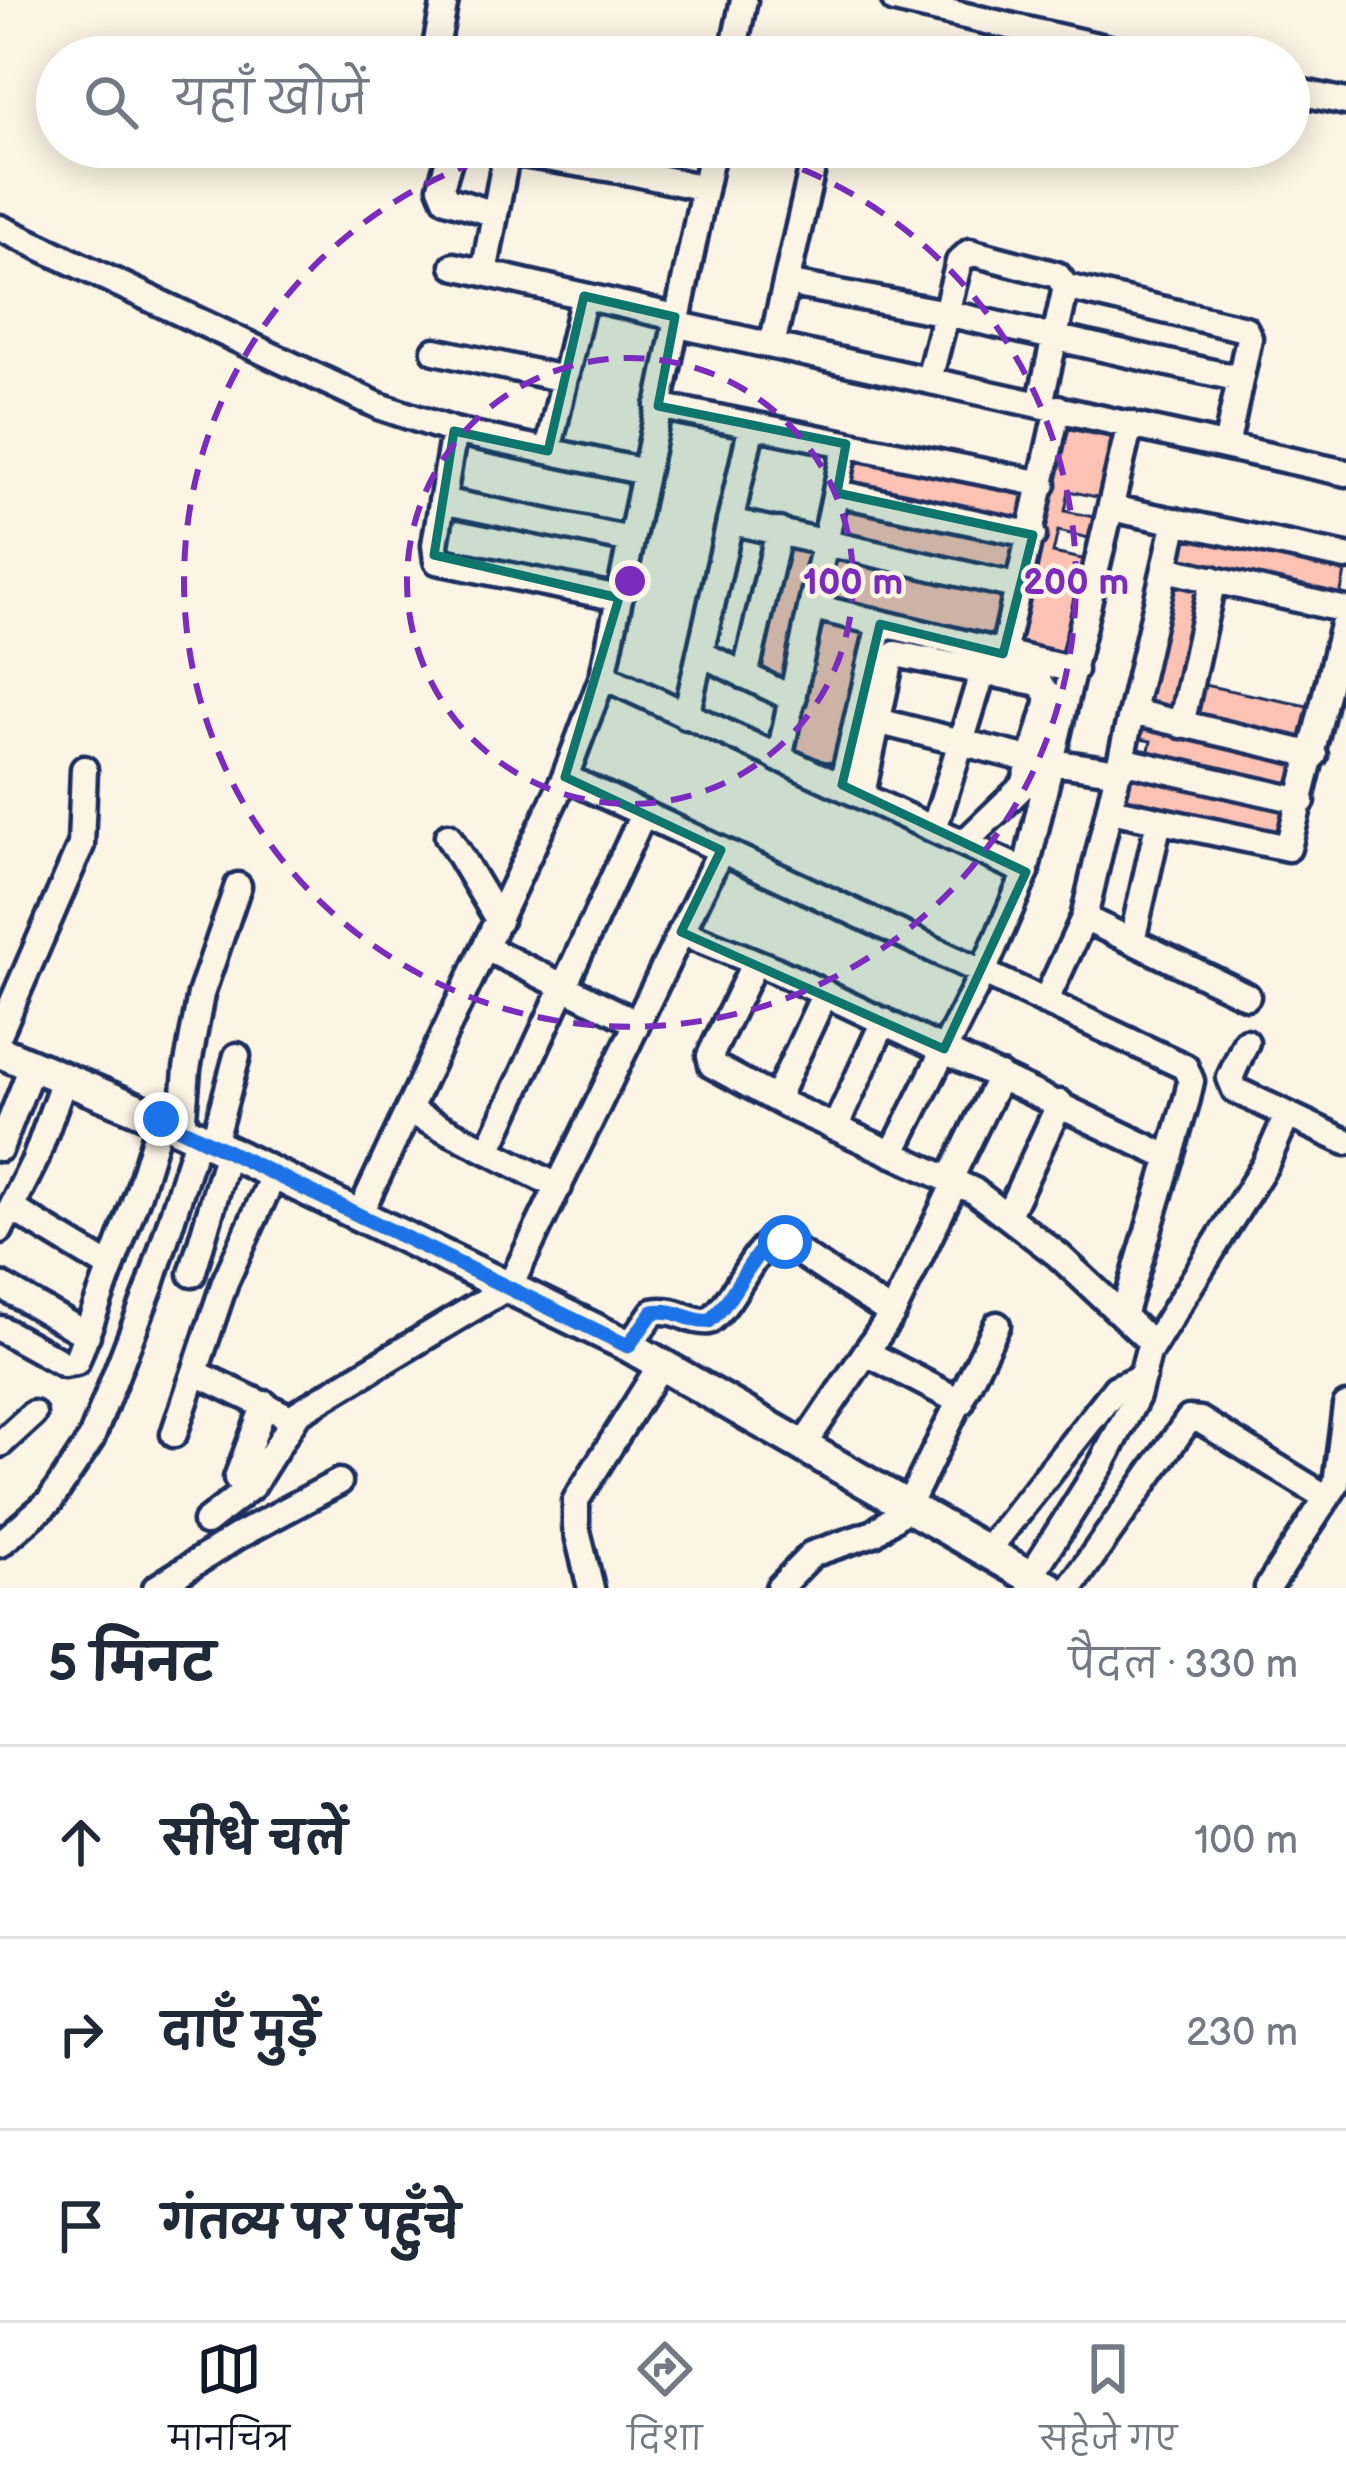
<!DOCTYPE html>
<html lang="hi">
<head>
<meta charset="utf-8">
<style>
  :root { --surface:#fff; --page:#f6f6f7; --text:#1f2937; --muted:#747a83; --line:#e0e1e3; --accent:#111827 }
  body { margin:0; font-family:"Balsamiq Sans","Playpen Sans Deva",sans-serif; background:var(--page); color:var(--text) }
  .stop { position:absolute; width:36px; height:36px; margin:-27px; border:9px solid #1a73e8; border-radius:50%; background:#fff }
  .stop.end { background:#1a73e8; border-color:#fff; box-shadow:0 3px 12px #0008 }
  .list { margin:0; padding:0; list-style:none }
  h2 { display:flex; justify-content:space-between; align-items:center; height:156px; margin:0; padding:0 48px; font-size:51px }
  h2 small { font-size:39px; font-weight:400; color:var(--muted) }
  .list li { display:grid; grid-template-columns:78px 1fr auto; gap:36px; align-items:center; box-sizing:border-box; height:192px; padding:0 48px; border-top:3px solid var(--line) }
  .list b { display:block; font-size:45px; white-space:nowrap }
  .list em { font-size:39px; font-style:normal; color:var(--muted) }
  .icon { flex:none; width:66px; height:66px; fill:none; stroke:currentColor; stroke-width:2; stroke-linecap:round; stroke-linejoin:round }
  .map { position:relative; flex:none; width:1346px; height:1588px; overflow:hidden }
  .search { position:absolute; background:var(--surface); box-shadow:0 6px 30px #0003; left:36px; right:36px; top:36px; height:132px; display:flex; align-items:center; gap:30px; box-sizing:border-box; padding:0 42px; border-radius:66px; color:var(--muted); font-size:45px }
  .sheet { height:732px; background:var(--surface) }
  nav { display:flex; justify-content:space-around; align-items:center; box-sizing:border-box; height:168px; border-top:3px solid var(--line); background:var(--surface); font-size:33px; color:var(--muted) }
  nav a { display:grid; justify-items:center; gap:6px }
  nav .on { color:var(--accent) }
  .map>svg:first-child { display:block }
  .building { fill:#fcc2b4; stroke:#1b2f5e; stroke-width:3 }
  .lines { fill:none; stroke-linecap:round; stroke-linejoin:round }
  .minor-casing { stroke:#1b2f5e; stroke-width:33 }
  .major-casing { stroke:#1b2f5e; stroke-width:39 }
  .minor { stroke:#fcf5e5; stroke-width:24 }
  .major { stroke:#fcf5e5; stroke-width:30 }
  .route { stroke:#1a73e8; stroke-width:15 }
  .marked { fill:#0f766e; fill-opacity:0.2; stroke:#0f766e; stroke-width:9; stroke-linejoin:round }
  .ring { fill:none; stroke:#7b2cbf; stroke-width:6; stroke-dasharray:21 15 }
  .centre { fill:#7b2cbf; stroke:#fcf5e5; stroke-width:6 }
  .ring-label { font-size:36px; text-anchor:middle; font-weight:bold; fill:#7b2cbf; stroke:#fcf5e5; stroke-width:9; stroke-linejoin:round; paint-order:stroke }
</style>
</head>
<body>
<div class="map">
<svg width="1346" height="1588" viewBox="0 0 1346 1588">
  <rect width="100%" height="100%" fill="#fcf5e5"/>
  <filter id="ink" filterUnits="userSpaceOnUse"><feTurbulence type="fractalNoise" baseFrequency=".00833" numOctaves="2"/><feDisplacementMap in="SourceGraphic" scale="24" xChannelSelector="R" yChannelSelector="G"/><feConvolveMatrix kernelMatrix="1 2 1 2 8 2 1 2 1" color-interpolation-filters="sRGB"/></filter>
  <g filter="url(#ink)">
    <path class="building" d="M1064,428L1114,438L1101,498L1069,491L1065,511L1098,518L1093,539L1058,531L1053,553L1087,560L1065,660L1017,651Z
      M856,449L1038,489L1029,528L847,487Z
      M844,501L1026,541L1017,580L835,540Z
      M1178,525L1346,567L1339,601L1170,567Z
      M783,532L822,541L792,684L754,666Z
      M833,551L1012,591L1002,637L822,598Z
      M1169,583L1208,592L1179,720L1140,712Z
      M817,623L865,632L837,764L790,754Z
      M1194,683L1312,707L1303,749L1185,725Z
      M1142,722L1303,757L1294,796L1146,763L1151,741L1139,739Z
      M1127,765L1293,803L1283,843L1117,804Z"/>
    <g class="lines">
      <defs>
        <path id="minor" d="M895,0L1145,57
          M434,57L445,0
          M732,57L744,0
          M1289,90L1346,102
          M453,147L441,187L446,199L495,214
          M480,147L631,172L704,188
          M0,228L379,406L454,431L645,472
          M454,266L675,317
          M484,273L507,151
          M786,283L946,313L1240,379
          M1066,287L1245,329L1249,338L1226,446
          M674,324L1346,473
          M772,345L817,147
          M435,351L564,379
          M929,379L959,262L970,252L1057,275L1066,287L1040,404
          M658,406L1043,484
          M454,431L435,545L437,561L619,598
          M548,451L584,296
          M837,493L1033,535
          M442,501L631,540
          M1111,508L1346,557
          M730,521L1020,587
          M1166,569L1346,610
          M814,607L1074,670
          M700,653L793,699
          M1003,654L1058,408
          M603,676L1026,872
          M745,676L779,531
          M1132,712L1314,755
          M686,716L752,425
          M877,721L1032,760
          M1181,725L1213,579
          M779,759L846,444
          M1121,760L1302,801
          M1052,762L1119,772
          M565,777L1185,1067L1191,1081L1187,1099L1123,1316
          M842,785L880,624
          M862,794L890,663L896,654L1039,683L1048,694V703L1024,785L964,843
          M1111,810L1288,848L1346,613
          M934,829L983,671
          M448,836L499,921
          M1084,918L1176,521
          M681,932L775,970L1170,1158
          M1132,941L1159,821
          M486,948L637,1023
          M755,962L710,1056L712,1065L786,1105L974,1191L1058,1255L1153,1344
          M1045,1002L1084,918L1247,996
          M0,1032L81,845L84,769
          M1246,1042L1230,1078L1235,1090L1346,1142
          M776,1099L825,993
          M409,1111L559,1187
          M835,1128L884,1021
          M182,1129L187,1069L201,994L238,886
          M213,1144L237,1056
          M0,1148L33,1064
          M488,1151L643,814
          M892,1154L983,972L1024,877L1130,424
          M949,1181L1000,1076
          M13,1209L111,1268
          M360,1213L565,777L603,676L713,147
          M1008,1215L1060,1103
          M0,1230L35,1160L65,1077
          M192,1274L228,1152
          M0,1285L87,1335
          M1,1329L64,1364L76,1362L138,1194L161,1119
          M629,1346L653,1312C677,1307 689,1323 709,1321C736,1301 751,1249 777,1238L892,1314
          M867,1353L961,1402
          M196,1373L293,1419
          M174,1434L225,1282L274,1174
          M0,1444L33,1414
          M802,1447L892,1314L955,1183
          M237,1478L265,1404
          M206,1522L252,1486L298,1413L510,1286L721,850
          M0,1544L50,1501L91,1439L150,1287L198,1136
          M987,1551L1116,1388L1143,1376
          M1030,1577L1102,1463L1137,1396L1148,1353L1265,1165L1287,1116
          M156,1588L236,1537L339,1482
          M591,1588L576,1527V1500L662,1363
          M779,1588L812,1554L874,1533L907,1508L997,1325
          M1070,1588L1189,1419L1200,1420L1327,1498
          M1268,1588L1336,1484L1346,1406"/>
        <path id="major" d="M0,1052L161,1119L629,1346L1050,1588"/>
      </defs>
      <use href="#minor" class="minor-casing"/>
      <use href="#major" class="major-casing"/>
      <use href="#minor" class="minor"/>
      <use href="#major" class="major"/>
    </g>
  </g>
  <g class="lines" filter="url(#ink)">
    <path class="route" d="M161,1119L628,1346L653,1312C678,1308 689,1323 709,1321C735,1301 751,1249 777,1238L785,1242"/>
  </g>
  <path class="marked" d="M584,296L675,317L658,406L846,444L837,493L1033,535L1003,654L880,624L842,785L1026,872L944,1049L681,932L721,850L565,777L619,598L434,555L454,431L548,451Z"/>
  <g class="ring">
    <circle cx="630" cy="581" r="223"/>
    <path d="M734 147A446 446 0 1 1 526 147"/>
  </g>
  <circle cx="630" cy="581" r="18" class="centre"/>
  <g class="ring-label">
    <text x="853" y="594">100 m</text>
    <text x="1076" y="594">200 m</text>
  </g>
</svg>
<div class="stop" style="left:785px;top:1242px"></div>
<div class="stop end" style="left:161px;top:1119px"></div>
<div class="search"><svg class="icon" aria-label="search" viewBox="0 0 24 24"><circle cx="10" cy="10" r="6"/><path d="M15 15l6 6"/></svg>यहाँ खोजें</div>
</div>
<section class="sheet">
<h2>5 मिनट<small>पैदल · 330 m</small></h2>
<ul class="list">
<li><svg class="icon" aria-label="ahead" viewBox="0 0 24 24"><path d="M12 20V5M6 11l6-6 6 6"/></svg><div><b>सीधे चलें</b></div><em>100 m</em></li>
<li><svg class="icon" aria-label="right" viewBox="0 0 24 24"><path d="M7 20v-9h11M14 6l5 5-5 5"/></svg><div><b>दाएँ मुड़ें</b></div><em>230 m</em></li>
<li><svg class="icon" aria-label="arrive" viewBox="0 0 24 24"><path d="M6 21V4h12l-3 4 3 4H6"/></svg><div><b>गंतव्य पर पहुँचे</b></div></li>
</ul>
</section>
<nav>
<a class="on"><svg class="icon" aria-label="map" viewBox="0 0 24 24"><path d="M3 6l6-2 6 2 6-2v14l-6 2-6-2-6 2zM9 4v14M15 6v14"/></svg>मानचित्र</a>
<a><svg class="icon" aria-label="directions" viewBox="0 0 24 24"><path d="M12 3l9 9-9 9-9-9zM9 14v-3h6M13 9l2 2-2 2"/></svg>दिशा</a>
<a><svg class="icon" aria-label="saved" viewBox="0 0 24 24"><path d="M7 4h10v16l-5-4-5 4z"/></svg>सहेजे गए</a>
</nav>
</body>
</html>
